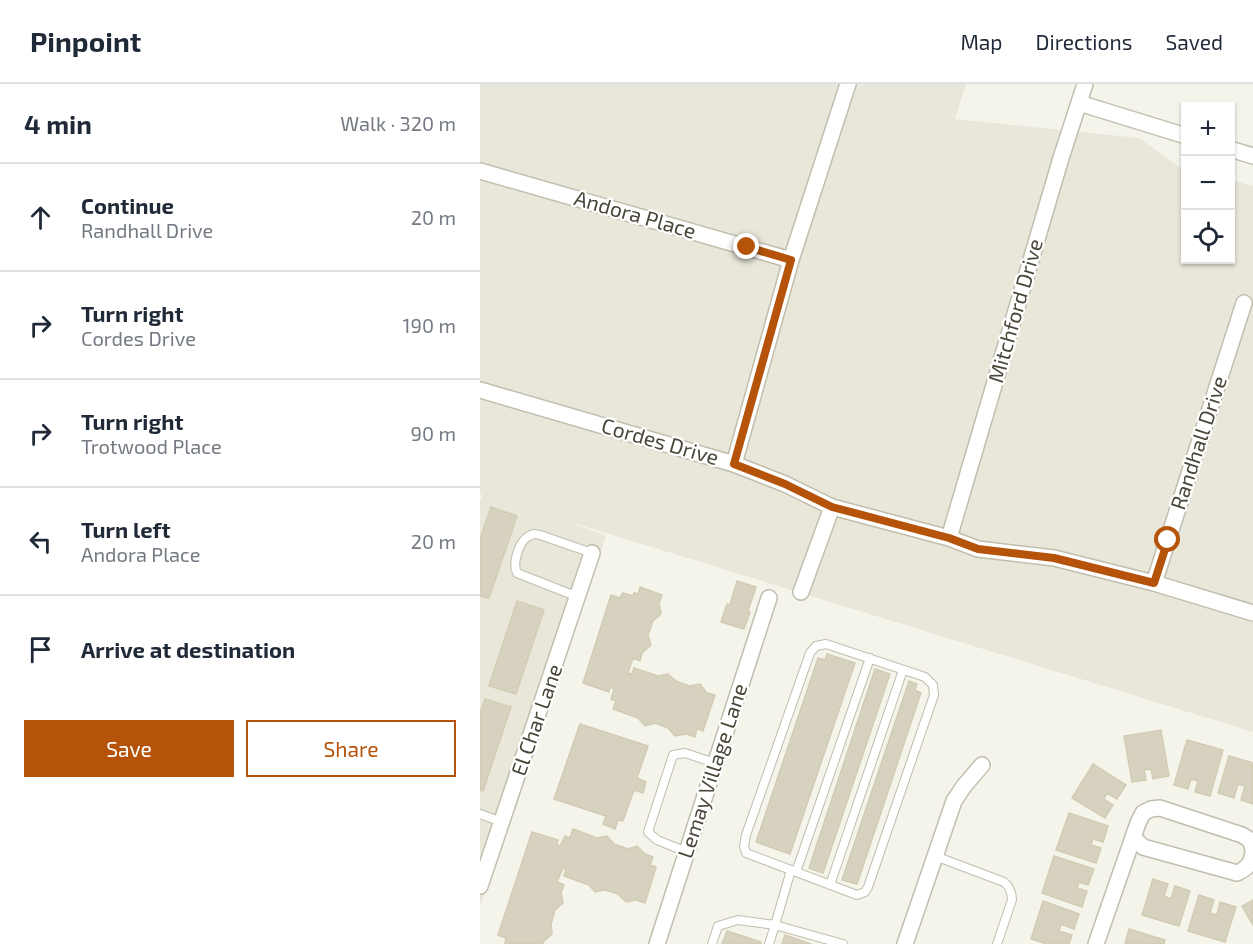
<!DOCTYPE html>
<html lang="en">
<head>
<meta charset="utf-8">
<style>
  :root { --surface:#fff; --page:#f6f6f7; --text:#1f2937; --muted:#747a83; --line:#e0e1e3; --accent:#b45309 }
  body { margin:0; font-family:"Exo 2",sans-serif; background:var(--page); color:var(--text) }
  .controls { position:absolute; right:18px; top:18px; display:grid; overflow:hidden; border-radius:0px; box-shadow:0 2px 4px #0004 }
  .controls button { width:54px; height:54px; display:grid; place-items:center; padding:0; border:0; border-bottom:2px solid var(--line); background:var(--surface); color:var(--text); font:30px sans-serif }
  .stop { position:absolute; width:18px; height:18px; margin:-14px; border:4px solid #b45309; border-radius:50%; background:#fff }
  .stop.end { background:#b45309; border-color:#fff; box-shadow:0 2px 6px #0008 }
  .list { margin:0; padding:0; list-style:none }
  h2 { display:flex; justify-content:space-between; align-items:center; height:78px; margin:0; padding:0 24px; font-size:26px }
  h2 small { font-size:20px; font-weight:400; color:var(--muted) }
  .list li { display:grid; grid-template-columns:39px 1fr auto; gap:18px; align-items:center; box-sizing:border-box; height:108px; padding:0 24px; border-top:2px solid var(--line) }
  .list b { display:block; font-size:22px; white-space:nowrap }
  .list p { margin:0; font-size:20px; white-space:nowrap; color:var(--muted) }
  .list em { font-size:20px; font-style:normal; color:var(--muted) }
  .actions { display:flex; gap:12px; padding:18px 24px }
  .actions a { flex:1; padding:14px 0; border:2px solid var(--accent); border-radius:0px; text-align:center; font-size:21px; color:var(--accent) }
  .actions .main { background:var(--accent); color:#fff }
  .icon { flex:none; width:33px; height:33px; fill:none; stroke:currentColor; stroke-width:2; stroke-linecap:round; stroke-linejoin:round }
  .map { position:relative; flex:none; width:773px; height:860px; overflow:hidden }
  header { display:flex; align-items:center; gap:36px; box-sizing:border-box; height:84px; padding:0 30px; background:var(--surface); border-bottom:2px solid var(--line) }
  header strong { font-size:28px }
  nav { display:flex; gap:33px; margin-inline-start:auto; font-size:21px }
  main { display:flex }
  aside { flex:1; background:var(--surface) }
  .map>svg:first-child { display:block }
  .residential { fill:#e9e7d9 }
  .building { fill:#d7d2c0; stroke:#d2ccb3; stroke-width:1.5 }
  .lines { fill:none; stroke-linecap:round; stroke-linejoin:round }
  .service-casing { stroke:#c1bead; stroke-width:10 }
  .minor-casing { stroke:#c1bead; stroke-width:18 }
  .service { stroke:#fff; stroke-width:8 }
  .minor { stroke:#fff; stroke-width:15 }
  .route { stroke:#b45309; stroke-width:8 }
  .labels { text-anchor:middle; stroke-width:4.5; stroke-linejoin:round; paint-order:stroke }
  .street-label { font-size:21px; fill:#4a4638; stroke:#fff }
</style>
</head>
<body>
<header>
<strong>Pinpoint</strong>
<nav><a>Map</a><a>Directions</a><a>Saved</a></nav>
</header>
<main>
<aside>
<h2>4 min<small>Walk · 320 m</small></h2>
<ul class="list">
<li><svg class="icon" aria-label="ahead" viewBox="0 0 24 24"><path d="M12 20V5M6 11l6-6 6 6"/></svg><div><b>Continue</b><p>Randhall Drive</p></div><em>20 m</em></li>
<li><svg class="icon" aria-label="right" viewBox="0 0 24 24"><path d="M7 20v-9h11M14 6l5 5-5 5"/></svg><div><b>Turn right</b><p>Cordes Drive</p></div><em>190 m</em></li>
<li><svg class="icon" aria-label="right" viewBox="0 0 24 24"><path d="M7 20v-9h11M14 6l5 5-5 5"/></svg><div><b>Turn right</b><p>Trotwood Place</p></div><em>90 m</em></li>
<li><svg class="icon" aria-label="left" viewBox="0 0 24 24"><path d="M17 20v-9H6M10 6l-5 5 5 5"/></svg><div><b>Turn left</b><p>Andora Place</p></div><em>20 m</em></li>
<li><svg class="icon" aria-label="arrive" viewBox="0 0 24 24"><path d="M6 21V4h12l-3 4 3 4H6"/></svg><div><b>Arrive at destination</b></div></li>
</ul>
<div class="actions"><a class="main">Save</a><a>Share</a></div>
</aside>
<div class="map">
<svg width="773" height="860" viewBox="0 0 773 860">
  <rect width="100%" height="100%" fill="#f5f4eb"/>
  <path class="residential" d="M0,0H486L475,35L659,54L701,84L705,85L706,176H750L751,96L773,102V648L87,437L126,452L0,823V417L2,411L0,410Z"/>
  <path class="building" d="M11,423L37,432L9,514L0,512V455Z
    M257,497L276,503L268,527L270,528L264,545L241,538L247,520L250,521Z
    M160,503L182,511L179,520L181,530L173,537L168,551L171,561L162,569L160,577L153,574L148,589L152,590L154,584L178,592L188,590L196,597L209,602L220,600L227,609L235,611L223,647L217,644L215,653L206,650L195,652L188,644L175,639L165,642L158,634L133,625L136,617L131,615L134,605L130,603L129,608L103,599L131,511L140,514L143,509L153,512L154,509L158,510Z
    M37,517L64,526L36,610L9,602Z
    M347,570L375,579L310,770L276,758L338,574L345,576Z
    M395,585L410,590L343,789L329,784Z
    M429,597L437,600L435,606L441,609L377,800L362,796Z
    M5,615L31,623L3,707L0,706V629Z
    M100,640L168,662L157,694L166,698L163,709L154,706L143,737L138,736L135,745L123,740L126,732L74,715Z
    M681,646L689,692L673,695L671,685L664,686L666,696L652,698L644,652Z
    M707,656L743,666L730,712L715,708L718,697L711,695L708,705L694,701Z
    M749,672L773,679V720L761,716L765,702L758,700L754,714L738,709Z
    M613,680L646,701L637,715L627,709L624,715L633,721L625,734L592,714Z
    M589,729L628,742L623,758L613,755L611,761L621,764L616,779L576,766Z
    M93,745L117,754L127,752L134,760L148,765L157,762L165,770L173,773L170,781L176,783L165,819L156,816L146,818L138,810L125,806L115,808L109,801L84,792L86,785L83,784L77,798L84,801L81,809L83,819L75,826L71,840L72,850L64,857L63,860L25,859L26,854L18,851L52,748L78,756L77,761L80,762L85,752L90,754Z
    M574,772L614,785L608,801L599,798L597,804L607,807L602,823L562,809Z
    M673,795L688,800L684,812L691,815L695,802L710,807L699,842L662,831Z
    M719,811L734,816L730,829L737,831L740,818L756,823L745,858L708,847Z
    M773,816V841L762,822Z
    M563,817L599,830L594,845L581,840L579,847L592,851L589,860H567L551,855Z
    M649,845L685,856L684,860H645Z
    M247,847L281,858V860H242Z
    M305,851L331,860H302Z"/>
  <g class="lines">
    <defs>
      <path id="service" d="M98,513L37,489C32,479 39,457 49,452C54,449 55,450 60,451L112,469
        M346,560L445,593L453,601L454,611L388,803L385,808L377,811L266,769L264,762L266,751L330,569L336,562Z
        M0,730L22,738
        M207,768L177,756L168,748L193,671L205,669L235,679
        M455,772L524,798C530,803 532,809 532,816L517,860
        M316,788L390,574
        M350,801L423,586
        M232,860L238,842L258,836L295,841L311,786
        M289,860L295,841L363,860"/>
      <path id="minor" d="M599,19L706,52
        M750,65L773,72
        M0,87L311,176
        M0,306L254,380L305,400L352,423L469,454L498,465L574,474L674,499L773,529
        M254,380L311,176L368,0
        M469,454L581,74L605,0
        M674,499L764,219
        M321,508L352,423
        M653,753L663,763L757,789C766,785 772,780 773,768
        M0,802L112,469
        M177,860L289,514
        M425,860L474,717L484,702L502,681
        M616,860L658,739L663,729L671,725L680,724L762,751L770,756L773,765"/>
    </defs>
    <use href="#service" class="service-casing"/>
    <use href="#minor" class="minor-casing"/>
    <use href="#service" class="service"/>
    <use href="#minor" class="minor"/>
  </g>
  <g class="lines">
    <path class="route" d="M267,163L311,176L254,380L305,400L352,423L469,454L498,465L574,474L674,499L688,456"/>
  </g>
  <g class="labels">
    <g class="street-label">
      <text transform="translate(155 131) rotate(16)" y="7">Andora Place</text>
      <text transform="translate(536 227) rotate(-74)" y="7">Mitchford Drive</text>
      <text transform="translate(180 358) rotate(16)" y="7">Cordes Drive</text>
      <text transform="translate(719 359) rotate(-72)" y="7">Randhall Drive</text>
      <text transform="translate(57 636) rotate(-71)" y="7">El Char Lane</text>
      <text transform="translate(233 687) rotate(-72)" y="7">Lemay Village Lane</text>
    </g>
  </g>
</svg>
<div class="controls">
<button>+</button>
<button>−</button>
<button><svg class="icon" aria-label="locate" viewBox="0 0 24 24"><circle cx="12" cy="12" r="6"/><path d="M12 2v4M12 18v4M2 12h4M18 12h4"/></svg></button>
</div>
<div class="stop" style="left:688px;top:456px"></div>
<div class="stop end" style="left:267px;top:163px"></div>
</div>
</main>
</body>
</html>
